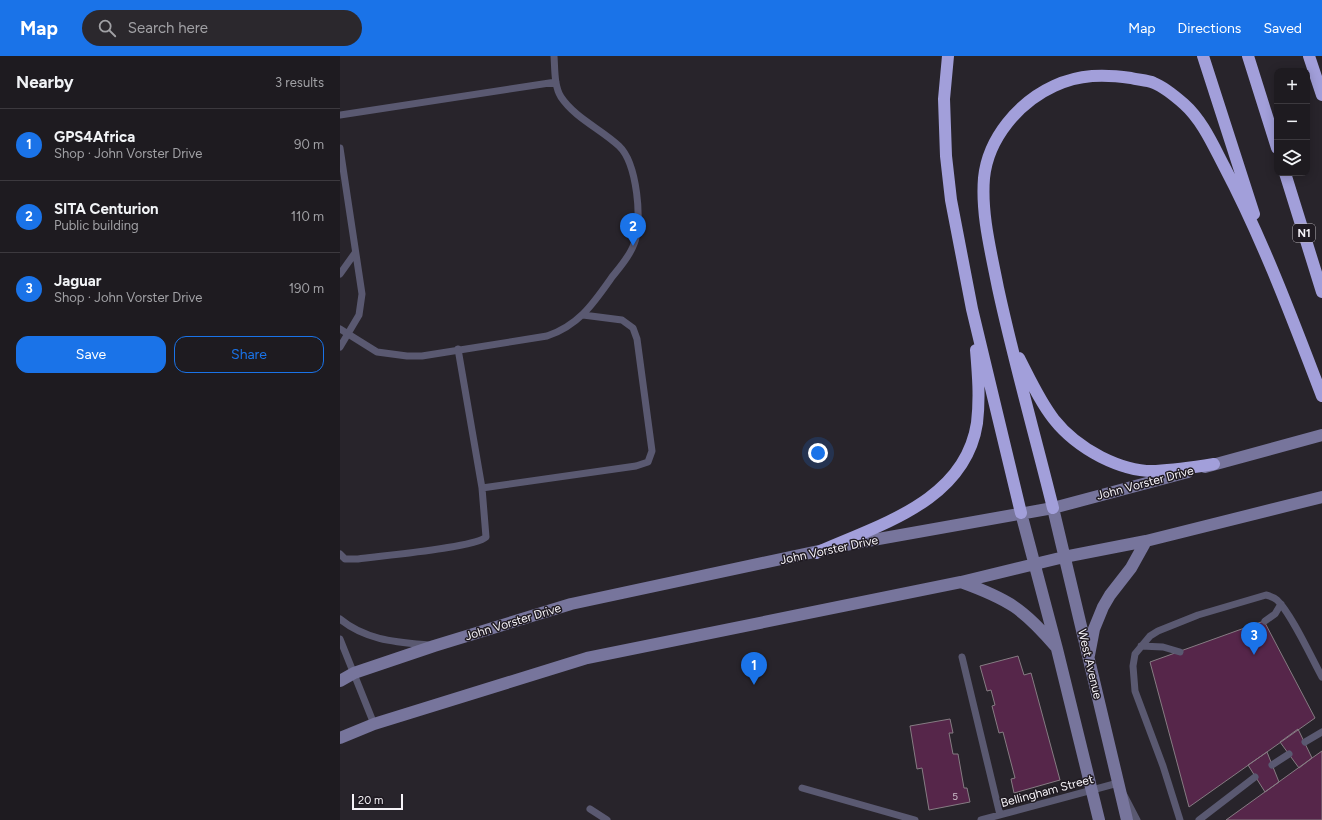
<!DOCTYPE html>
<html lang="en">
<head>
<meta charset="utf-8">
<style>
  :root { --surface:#1e1b20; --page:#2b282d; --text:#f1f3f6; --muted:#a1a1a5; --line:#3c393e; --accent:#1a73e8 }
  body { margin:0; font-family:Figtree,sans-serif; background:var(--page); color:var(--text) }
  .controls { position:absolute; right:12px; top:12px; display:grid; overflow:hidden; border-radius:8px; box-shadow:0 2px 10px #0003 }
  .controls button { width:36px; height:36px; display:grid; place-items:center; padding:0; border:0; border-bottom:1px solid var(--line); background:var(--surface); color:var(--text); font:20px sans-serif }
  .scale { position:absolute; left:12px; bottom:10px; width:51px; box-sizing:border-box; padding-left:4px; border:2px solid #f6f3f8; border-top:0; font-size:11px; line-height:14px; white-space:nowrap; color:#f6f3f8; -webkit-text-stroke:3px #1f1a21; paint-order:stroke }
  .you { position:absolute; left:478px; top:397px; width:14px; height:14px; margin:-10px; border:3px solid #fff; border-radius:50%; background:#1a73e8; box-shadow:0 0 0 6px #1a73e833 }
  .badge { display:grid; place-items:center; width:26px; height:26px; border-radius:50%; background:var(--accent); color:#fff; font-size:13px; font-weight:700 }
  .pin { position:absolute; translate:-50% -33px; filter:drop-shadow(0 1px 2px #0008) }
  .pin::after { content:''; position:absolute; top:21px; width:14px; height:12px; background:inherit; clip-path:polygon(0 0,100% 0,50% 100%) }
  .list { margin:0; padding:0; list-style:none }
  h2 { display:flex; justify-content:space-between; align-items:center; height:52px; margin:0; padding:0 16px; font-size:17px }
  h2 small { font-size:13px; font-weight:400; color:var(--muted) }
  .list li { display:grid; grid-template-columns:26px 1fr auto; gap:12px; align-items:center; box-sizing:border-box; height:72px; padding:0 16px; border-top:1px solid var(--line) }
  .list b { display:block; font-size:15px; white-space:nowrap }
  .list p { margin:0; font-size:13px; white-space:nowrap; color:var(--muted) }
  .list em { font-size:13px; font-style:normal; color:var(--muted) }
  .actions { display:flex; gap:8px; padding:12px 16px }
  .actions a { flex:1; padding:9px 0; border:1px solid var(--accent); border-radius:12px; text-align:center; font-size:14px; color:var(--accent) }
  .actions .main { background:var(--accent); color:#fff }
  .icon { flex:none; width:22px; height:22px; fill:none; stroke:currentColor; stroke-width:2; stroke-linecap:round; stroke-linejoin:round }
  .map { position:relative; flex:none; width:982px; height:764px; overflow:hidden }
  header { display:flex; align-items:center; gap:24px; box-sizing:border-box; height:56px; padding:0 20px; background:var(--accent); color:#fff }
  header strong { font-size:19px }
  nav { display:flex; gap:22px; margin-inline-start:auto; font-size:14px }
  .search { width:280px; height:36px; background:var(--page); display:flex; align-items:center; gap:10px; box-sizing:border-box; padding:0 14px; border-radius:22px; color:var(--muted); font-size:15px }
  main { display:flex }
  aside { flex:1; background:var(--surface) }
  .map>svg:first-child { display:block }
  .building { fill:#56264a; stroke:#867c83 }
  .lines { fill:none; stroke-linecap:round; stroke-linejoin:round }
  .lane { stroke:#5a5971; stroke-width:7 }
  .secondary { stroke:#77759c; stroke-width:12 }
  .highway { stroke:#a29fda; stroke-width:12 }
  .labels { text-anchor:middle; stroke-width:3; stroke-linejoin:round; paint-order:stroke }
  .number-label { font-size:10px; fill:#cec0cc }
  .shield { fill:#1f1a21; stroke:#b6b2b8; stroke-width:1 }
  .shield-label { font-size:11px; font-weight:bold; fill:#f6f3f8 }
  .street-label { font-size:12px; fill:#f6f3f8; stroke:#1f1a21 }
</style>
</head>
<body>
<header>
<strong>Map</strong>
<div class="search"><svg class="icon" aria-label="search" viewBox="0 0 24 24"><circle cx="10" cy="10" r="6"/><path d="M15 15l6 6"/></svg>Search here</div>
<nav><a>Map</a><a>Directions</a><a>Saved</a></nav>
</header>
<main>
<aside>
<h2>Nearby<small>3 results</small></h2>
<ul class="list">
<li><span class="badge">1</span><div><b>GPS4Africa</b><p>Shop · John Vorster Drive</p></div><em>90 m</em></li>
<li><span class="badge">2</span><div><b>SITA Centurion</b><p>Public building</p></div><em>110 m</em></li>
<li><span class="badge">3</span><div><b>Jaguar</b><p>Shop · John Vorster Drive</p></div><em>190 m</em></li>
</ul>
<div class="actions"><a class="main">Save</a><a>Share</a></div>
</aside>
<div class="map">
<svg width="982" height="764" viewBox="0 0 982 764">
  <rect width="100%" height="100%" fill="#28242b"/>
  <path class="building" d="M924,565L975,662L849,751L810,606Z
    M678,600L684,619L691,617L720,724L674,737L671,723L675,722L663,676L659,677L652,650L655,649L651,634L647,635L640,610Z
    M610,663L613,677H609L613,698H618L624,732H627L630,746L589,754L582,712L577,713L570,670Z
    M958,673L972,702L959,712L940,686Z
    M982,695V764H886L972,702Z
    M927,696L939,726L925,736L908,709Z"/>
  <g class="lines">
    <path class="lane" d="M0,59L216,26
      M0,92L22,238L19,259L0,291
      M0,218L15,197
      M0,273L37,296L67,300H82L207,280C239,269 253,248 272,221C280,211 290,200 294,188C303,166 297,107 279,90C261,73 235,62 221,41C214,30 215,13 214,0
      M142,432L296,410L308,406L312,395L297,283L293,272L282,264L243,259
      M0,498L5,503H18C38,500 135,492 146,481L142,432L118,293
      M0,563C25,584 56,586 88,589
      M925,565L935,558L941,548
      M0,583L34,668
      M801,590L823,591L840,596
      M622,601L660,759
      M965,686L982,676
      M932,709L949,698
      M462,732L575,764
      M784,739L797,764
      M250,753L267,764
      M641,764L778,727L779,730
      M840,764L823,710L795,635L793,610L795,598L810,580L818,575L858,559L926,539C930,540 933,541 937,544C951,557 972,603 982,621
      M859,764L915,721"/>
    <path class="secondary" d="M865,411L982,379
      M713,452L787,764
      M681,457L717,593L759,764
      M621,526C668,543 684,553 716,591
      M749,599L754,573L763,551L770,539L791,512L806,485
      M0,625L14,617L94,590L231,548L516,487L713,452L848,416
      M0,682L34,668L247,602L621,526L724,501L806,485L982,441"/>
    <path class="highway" d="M608,0L604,43L606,100L611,144L632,253L681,457
      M863,0L914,158
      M908,0L937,92
      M969,0L982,39
      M945,117L982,236
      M679,302C702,347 713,376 761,401C777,409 797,416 816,415C835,414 855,411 874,408
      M713,452C695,379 674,306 658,232C651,196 641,158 644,122C648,82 679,46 714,30C740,18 764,18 791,22C798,24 807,24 814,27C824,31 836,41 844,48C862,64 873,89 884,110C923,184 952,262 982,340
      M476,497C538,469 625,446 637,367C640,342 638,318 636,294"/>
  </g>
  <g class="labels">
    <g class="number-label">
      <text x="615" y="744">5</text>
    </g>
    <rect class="shield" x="953" y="168" width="22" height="18" rx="3"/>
    <g class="shield-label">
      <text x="964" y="181">N1</text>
    </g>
    <g class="street-label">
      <text transform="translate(805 427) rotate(-15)" y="4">John Vorster Drive</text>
      <text transform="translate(489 494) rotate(-12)" y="4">John Vorster Drive</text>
      <text transform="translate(173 566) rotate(-17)" y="4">John Vorster Drive</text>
      <text transform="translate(750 608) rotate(77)" y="4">West Avenue</text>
      <text transform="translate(707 735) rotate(-15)" y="4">Bellingham Street</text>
    </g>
  </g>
</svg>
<div class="controls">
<button>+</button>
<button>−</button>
<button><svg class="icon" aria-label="layers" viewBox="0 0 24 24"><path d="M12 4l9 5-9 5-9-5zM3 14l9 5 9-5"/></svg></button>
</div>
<div class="scale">20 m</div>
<div class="you"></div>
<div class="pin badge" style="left:414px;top:629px">1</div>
<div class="pin badge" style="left:293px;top:190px">2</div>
<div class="pin badge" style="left:914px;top:599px">3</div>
</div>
</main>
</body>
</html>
